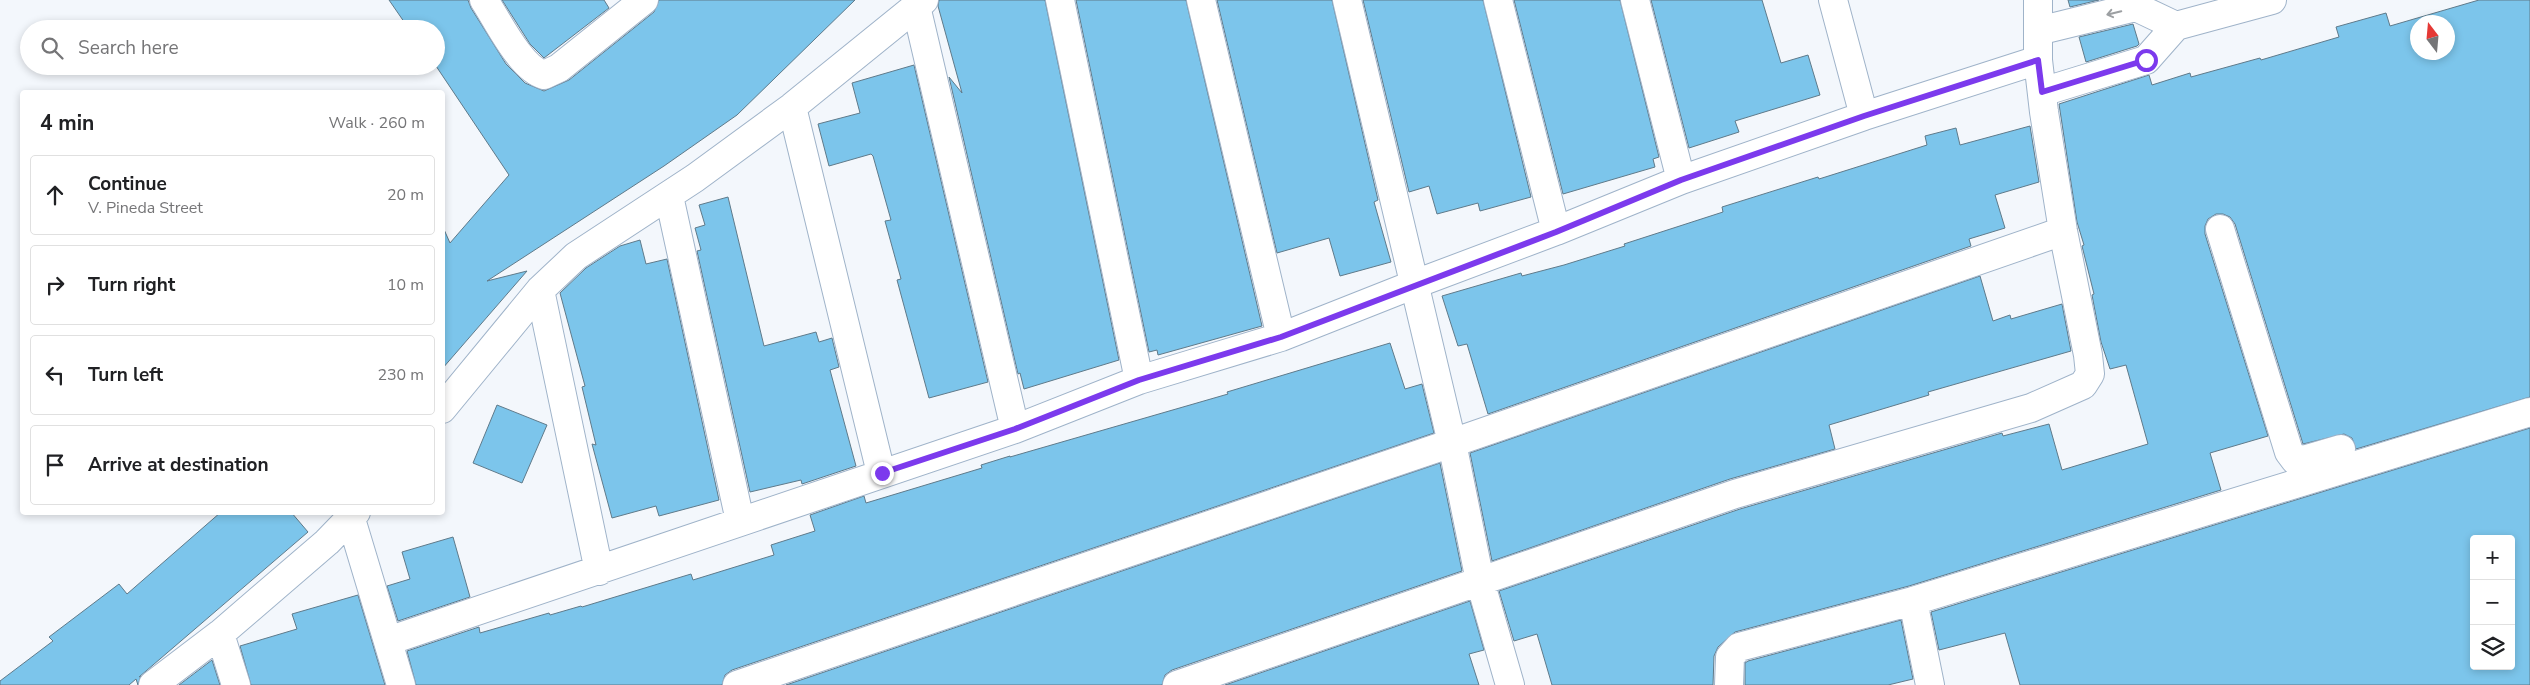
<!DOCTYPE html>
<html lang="en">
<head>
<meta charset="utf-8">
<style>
  :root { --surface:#fff; --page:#f6f6f6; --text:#202124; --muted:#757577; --line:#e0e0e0 }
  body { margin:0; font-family:"Nunito Sans",sans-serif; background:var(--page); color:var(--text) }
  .controls { position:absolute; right:15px; bottom:15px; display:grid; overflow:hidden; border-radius:5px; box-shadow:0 2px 8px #0003 }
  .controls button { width:45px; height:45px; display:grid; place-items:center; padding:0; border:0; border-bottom:1px solid var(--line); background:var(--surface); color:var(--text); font:25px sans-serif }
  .compass { position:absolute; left:2410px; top:15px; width:45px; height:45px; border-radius:50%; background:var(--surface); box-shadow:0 2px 8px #0003; rotate:344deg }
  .stop { position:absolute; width:15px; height:15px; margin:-11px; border:4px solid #7c3aed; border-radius:50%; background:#fff }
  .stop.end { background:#7c3aed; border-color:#fff; box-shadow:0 1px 5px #0008 }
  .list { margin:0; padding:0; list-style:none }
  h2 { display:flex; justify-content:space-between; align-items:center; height:65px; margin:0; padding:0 20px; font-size:21px }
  h2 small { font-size:16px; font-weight:400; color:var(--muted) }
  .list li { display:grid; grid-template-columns:32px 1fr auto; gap:15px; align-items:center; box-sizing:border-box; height:80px; margin:0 10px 10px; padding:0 10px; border:1px solid var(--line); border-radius:5px }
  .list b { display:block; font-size:19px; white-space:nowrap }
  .list p { margin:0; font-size:16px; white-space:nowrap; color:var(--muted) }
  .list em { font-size:16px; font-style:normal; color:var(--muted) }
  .icon { flex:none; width:28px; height:28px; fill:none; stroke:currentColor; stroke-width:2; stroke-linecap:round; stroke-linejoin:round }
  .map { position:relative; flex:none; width:2530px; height:685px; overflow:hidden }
  .search { position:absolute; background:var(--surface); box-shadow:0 2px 8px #0003; left:20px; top:20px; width:425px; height:55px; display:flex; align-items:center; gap:12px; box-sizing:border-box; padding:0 18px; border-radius:28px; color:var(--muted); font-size:19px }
  .panel { position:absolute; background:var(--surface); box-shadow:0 2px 8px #0003; left:20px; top:90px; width:425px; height:425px; border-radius:5px }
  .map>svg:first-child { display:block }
  .building { fill:#7cc5eb; stroke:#5f7a8a; fill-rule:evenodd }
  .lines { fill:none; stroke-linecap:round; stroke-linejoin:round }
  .minor-casing { stroke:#9fb3c9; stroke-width:30 }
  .minor { stroke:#fff; stroke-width:28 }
  .oneway { stroke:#9c9fa2 }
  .route { stroke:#7c3aed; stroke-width:6 }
</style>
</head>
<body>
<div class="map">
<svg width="2530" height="685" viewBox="0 0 2530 685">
  <rect width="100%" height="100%" fill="#f3f7fc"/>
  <path class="building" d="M389,0H468L471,8L506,64L525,83L544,91L569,80L654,12L659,0H855L737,115L664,166L487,281L527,271L442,369V225L450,243L509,175L436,66V29H409Z
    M502,0H604L609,8L544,58L530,44Z
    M939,0H1045L1119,360L1024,389L1020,373L1018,374L949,77L962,93L938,6Z
    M1076,0H1186L1262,326L1158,355L1157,350L1149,352Z
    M1217,0H1332L1378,200L1374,202L1391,262L1340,276L1329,238L1277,253Z
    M1363,0H1483L1531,197L1480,211L1478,203L1437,214L1429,186L1409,192Z
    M1514,0H1620L1659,157L1653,159L1655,167L1563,194Z
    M1651,0H1762L1781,63L1808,55L1820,95L1735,121L1739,132L1689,148Z
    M2068,0H2099L2070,7Z
    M2479,0H2530V397L2356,449L2352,438L2344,434L2303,444L2235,224L2230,217L2223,214H2216L2208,219L2205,226V234L2268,436L2210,453L2221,490L1909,586L1735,632L1718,647L1714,656L1713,685H1552L1537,634L1514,641L1499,591L1740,509L2002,433L2003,436L2049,424L2062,470L2148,444L2126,365L2110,369L2101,342L2092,295L2094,294L2082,246L2084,245L2077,222L2059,104L2149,75L2152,85L2190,73L2191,77L2260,58L2261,60L2339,37L2336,27L2386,13L2390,26ZM2418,22H2448V52H2418Z
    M2133,24L2139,44L2137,46L2086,62L2079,37Z
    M914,65L988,382L929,398L897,280L901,279L885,221L891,220L873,156L871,154L829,166L818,124L860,113L852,83Z
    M2030,126L2039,182L1995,195L2005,228L1969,239L1971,246L1488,414L1467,344L1458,346L1442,296L1521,273L1522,276L1564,265L1625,246L1624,244L1723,212L1722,207L1818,177L1819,179L1927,145L1925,136L1956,128L1960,145Z
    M728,197L764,346L816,332L819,342L832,338L839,367L830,370L856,466L802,484L801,480L750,492L697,251L701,250L695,228L705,225L699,205Z
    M640,240L646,264L667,259L719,500L659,516L656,506L612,518L592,444L596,445L582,387L585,386L560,293L586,268L620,246Z
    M1980,276L1993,321L2010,315L2011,319L2062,304L2071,351L1928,392L1929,395L1829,425L1835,449L1730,479L1492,561L1470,453Z
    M1390,343L1405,389L1422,384L1434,433L732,670L725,675L722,685H416L407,651L479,627L480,633L549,613L550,615L581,606L582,607L691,574L693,580L774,555L771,545L815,531L810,515L864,496L866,503L982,468L981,465L1010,456V457L1228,394L1227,392Z
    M497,405L547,425L522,483L473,463Z
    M2530,428V685H2020L2005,633L1939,650L1931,612ZM2474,539H2511V666H2474Z
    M1440,463L1462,571L1172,670L1165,675L1162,685H786Z
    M221,512H291L308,532L139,677L141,676L138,685L136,679L129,685H0V681L53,641L49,637L119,584L127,594Z
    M453,537L470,597L398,621L387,586L410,579L402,552Z
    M358,595L385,685H251L240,646L297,629L292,614Z
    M1470,601L1484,650L1469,654L1479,685H1225Z
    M1901,620L1913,679L1888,685H1745V663L1748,661Z
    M212,660L220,685H179Z"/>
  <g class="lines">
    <defs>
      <path id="minor" d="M484,0C498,21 520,68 544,75L559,68L644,0
        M1060,0L1139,380
        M1201,0L1281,337
        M1347,0L1452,443L1480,581L1510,685
        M1498,0L1556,231
        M1635,0L1681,180
        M1833,0L1864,116
        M916,6L1015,429
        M2038,31L2136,7L2176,26
        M2042,92L2146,60L2176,26L2272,0
        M792,107L881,473
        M669,196L740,521
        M2220,229L2289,452L2295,460L2307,459L2341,449
        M540,290L599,571
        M442,409L540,290L576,256L695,178L792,107L924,0
        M351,519L401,685
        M220,634L236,685
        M388,641L1015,429L1139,380L1281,337L1415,284L1556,231L1681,180L1864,116L2038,60
        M153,685L220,634L327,542L356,512
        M737,685L1452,443L2063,231
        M1177,685L1735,494L2031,408L2083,385L2090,374L2088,355L2063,231L2044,112L2038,60V0
        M1729,685L1730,657L1739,647L1913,601
        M1930,685L1913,601L2530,412"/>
    </defs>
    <use href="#minor" class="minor-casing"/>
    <use href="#minor" class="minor"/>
  </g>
  <defs><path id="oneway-shaft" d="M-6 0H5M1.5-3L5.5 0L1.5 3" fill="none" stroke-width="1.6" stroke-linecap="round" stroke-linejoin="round" transform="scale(1.25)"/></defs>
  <use class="oneway" href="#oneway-shaft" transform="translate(2114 13) rotate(166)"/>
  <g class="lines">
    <path class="route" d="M882,473L1015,429L1139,380L1281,337L1556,232L1681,180L1864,116L2038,60L2042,92L2146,60"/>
  </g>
</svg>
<div class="controls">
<button>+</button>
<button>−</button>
<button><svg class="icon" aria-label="layers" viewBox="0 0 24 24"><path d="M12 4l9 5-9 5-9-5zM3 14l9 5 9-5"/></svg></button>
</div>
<svg class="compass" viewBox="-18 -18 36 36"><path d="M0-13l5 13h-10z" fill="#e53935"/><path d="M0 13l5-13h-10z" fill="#757577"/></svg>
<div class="stop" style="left:2146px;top:60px"></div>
<div class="stop end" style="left:882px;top:473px"></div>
<div class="search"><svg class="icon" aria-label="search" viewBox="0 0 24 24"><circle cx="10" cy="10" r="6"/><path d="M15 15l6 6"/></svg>Search here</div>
<section class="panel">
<h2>4 min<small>Walk · 260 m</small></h2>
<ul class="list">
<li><svg class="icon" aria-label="ahead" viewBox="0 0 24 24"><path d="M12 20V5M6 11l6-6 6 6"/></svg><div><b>Continue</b><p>V. Pineda Street</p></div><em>20 m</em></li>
<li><svg class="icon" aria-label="right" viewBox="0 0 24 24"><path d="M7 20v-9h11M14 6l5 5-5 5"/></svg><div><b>Turn right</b></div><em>10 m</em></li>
<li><svg class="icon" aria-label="left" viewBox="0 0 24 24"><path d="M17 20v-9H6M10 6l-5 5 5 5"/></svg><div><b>Turn left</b></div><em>230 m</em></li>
<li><svg class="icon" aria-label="arrive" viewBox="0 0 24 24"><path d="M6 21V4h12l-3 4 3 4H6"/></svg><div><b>Arrive at destination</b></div></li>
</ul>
</section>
</div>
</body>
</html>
